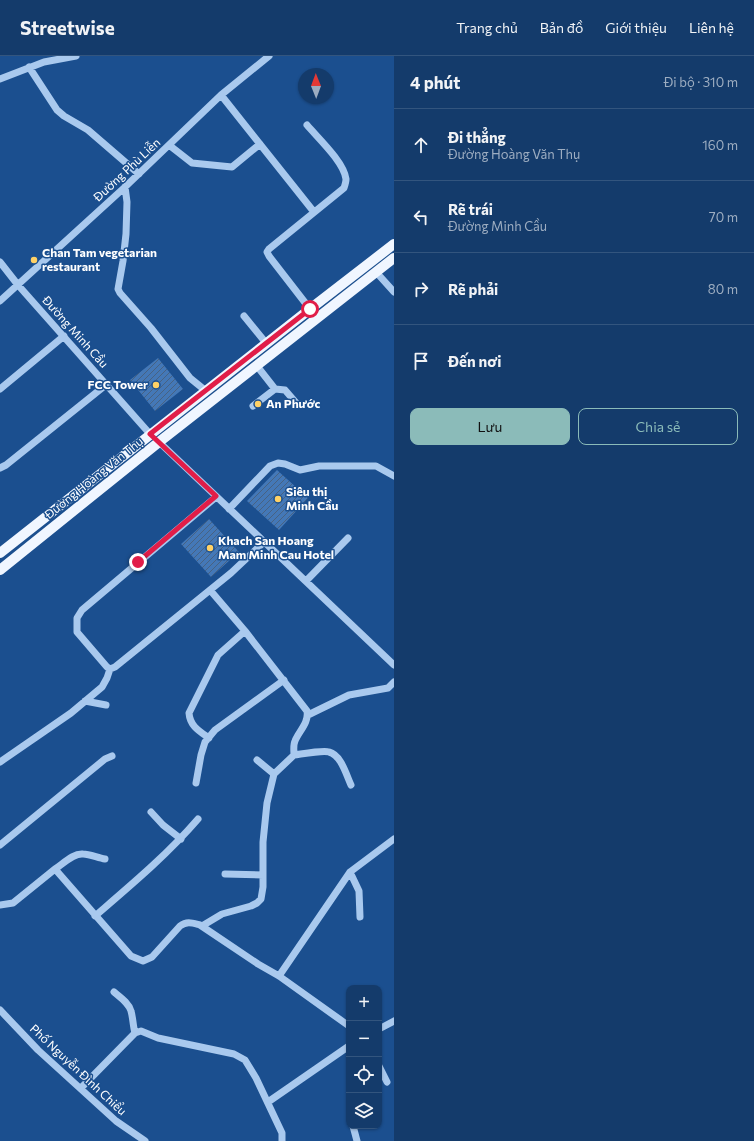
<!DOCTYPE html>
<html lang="vi">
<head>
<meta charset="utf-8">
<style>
  :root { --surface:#143b6b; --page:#214673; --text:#f1f3f6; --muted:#9dadc1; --line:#33557e; --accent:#8bbbb9 }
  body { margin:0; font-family:Commissioner,sans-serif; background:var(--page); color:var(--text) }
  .controls { position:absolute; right:12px; bottom:12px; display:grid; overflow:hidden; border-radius:8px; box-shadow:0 1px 3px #0004 }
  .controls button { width:36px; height:36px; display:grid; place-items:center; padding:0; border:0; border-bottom:1px solid var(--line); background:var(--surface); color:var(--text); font:20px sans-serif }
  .compass { position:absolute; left:298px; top:12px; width:36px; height:36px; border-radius:50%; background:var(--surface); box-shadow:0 1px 3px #0004; rotate:359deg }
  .stop { position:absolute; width:12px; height:12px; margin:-9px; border:3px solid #e11d48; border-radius:50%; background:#fff }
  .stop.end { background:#e11d48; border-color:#fff; box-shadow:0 1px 4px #0008 }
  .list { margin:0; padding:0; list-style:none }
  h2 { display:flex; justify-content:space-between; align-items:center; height:52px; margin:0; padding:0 16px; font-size:17px }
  h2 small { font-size:13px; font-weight:400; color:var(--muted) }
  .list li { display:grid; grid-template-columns:26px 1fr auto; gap:12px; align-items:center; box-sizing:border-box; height:72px; padding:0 16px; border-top:1px solid var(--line) }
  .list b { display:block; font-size:15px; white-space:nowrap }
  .list p { margin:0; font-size:13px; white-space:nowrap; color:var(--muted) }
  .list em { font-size:13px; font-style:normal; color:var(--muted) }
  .actions { display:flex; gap:8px; padding:12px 16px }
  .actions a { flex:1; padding:9px 0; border:1px solid var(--accent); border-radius:8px; text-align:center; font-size:14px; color:var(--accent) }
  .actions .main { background:var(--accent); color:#111 }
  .icon { flex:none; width:22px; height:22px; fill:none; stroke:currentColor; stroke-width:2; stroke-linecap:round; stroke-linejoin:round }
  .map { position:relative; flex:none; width:394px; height:1085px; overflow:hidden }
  header { display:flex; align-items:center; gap:24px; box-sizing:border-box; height:56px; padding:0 20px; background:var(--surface); border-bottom:1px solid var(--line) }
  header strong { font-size:19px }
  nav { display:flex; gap:22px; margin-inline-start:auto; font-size:14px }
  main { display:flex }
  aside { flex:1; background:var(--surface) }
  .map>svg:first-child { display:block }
  .building { fill:url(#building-hatch) }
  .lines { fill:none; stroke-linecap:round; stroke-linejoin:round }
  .minor { stroke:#a9c9ee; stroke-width:7 }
  .major { stroke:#f0f6ff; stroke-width:10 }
  .route { stroke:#e11d48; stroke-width:5 }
  .poi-dot { fill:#ffd166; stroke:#1b4f8f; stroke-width:1.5 }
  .labels { text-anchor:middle; stroke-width:3; stroke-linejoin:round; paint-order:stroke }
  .street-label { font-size:12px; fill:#fff; stroke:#1b4f8f }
  .poi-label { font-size:12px; font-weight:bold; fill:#fff; stroke:#1b4f8f; text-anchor:start }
</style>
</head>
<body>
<header>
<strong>Streetwise</strong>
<nav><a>Trang chủ</a><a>Bản đồ</a><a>Giới thiệu</a><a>Liên hệ</a></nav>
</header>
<main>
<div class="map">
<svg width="394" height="1085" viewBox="0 0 394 1085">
  <defs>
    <pattern id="building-hatch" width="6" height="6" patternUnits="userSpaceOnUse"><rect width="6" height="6" fill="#4478b7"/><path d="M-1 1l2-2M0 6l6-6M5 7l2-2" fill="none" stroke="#486282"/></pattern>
  </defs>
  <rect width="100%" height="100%" fill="#1b4f8f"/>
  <path class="building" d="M158,302L183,333L155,355L130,324Z
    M277,414L308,442L279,474L247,445Z
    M209,463L239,496L211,521L181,488Z"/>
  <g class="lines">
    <path class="minor" d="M29,11L57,54L64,60L88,74L139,118
      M0,23L44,6L76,0
      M221,39L314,156
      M307,69C318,82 344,106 346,123C346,126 345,129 344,132L269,193L267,196L269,200L310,253
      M169,89L192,107L232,111L260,88
      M125,131L127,146L126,178L123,205L118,233L120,237L151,272L190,322L206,335
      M0,206L18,229L150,378
      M376,216L394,236
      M0,245L125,131L221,39L269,0
      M244,260L266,287
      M257,310L275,333L285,334L298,349
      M0,333L64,280
      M253,350L275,333
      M159,386L394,609
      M0,412L6,409L107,328
      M216,441L82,554L77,562V576L107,611L110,613L115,611L231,517L264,486
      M229,453L270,410L278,407L285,408L300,414L319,410H376L394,420
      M306,525L348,482
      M210,534L245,575L307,655C309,667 299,675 295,685C293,689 294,695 294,699C302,698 323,694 329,696C341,699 346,718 351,729
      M85,645L106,649
      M308,659L349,639L388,632L394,626
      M209,682C199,675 190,670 189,657L218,599L245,575
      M257,704L274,718
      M0,706L71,657L102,631L107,622L110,613
      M196,727L201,699L205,686L215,674L284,624
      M151,756L163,769L181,783
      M0,789L105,703L112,700
      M55,813C63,808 73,797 83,798C90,798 98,802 105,803
      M350,816L359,835L360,861
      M225,818L263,819
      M0,849L13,847L55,813L131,900L143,905L152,901L180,870C187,865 192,867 200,869L258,908L279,920L349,970
      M95,860C131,829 167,799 198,763
      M202,870L222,858L251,850L257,847L261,843L263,831V786L267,747L274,718L294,699
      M279,920L350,816L394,783
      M114,936C120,941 129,947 131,955C133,962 133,970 135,977
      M0,954L38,994L116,1065L145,1085
      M379,973L394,965
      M379,1010L387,1026
      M81,1032L135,977L141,975L158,982L234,998L245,1004L256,1022L282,1077V1085
      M268,1046L349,990
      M353,1070L357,1085"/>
    <path class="major" d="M0,497L310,253L394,188
      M0,514L159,386L394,202"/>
  </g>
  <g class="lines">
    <path class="route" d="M138,506L216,440L150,378L310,253"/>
  </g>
  <g class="poi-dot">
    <circle cx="34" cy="204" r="4"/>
    <circle cx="156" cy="329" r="4"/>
    <circle cx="258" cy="348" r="4"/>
    <circle cx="278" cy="443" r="4"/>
    <circle cx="210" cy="492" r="4"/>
  </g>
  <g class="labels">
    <g class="street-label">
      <text transform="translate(127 114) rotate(-43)" y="4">Đường Phù Liễn</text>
      <text transform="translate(75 276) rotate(48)" y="4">Đường Minh Cầu</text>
      <text transform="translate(94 422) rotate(-39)" y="4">Đường Hoàng Văn Thụ</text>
      <text transform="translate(78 1014) rotate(43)" y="4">Phố Nguyễn Đình Chiểu</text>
    </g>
    <g class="poi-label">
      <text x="42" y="201">Chan Tam vegetarian<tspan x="42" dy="14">restaurant</tspan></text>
      <text x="148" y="333" text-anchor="end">FCC Tower</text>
      <text x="266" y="352">An Phước</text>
      <text x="286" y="440">Siêu thị<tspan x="286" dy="14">Minh Cầu</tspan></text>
      <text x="218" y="489">Khach San Hoang<tspan x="218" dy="14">Mam Minh Cau Hotel</tspan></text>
    </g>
  </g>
</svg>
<div class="controls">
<button>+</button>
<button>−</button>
<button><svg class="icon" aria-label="locate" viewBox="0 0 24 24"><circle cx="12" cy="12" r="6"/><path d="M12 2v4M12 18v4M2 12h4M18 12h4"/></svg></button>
<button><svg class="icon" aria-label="layers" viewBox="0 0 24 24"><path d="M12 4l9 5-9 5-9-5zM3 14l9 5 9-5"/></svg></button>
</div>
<svg class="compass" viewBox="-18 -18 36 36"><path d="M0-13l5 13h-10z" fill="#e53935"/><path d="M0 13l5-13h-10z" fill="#9dadc1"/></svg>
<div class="stop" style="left:310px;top:253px"></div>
<div class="stop end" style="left:138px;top:506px"></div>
</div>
<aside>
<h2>4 phút<small>Đi bộ · 310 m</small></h2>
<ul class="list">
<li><svg class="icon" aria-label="ahead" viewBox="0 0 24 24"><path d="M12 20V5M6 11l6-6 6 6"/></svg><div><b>Đi thẳng</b><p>Đường Hoàng Văn Thụ</p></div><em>160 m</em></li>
<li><svg class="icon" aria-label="left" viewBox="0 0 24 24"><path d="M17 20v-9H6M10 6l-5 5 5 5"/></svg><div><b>Rẽ trái</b><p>Đường Minh Cầu</p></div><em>70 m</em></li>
<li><svg class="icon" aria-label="right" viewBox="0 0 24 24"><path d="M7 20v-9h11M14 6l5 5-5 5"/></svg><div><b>Rẽ phải</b></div><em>80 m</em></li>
<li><svg class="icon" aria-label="arrive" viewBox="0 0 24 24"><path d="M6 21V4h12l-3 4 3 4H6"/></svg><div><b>Đến nơi</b></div></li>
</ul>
<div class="actions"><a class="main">Lưu</a><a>Chia sẻ</a></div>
</aside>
</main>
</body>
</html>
